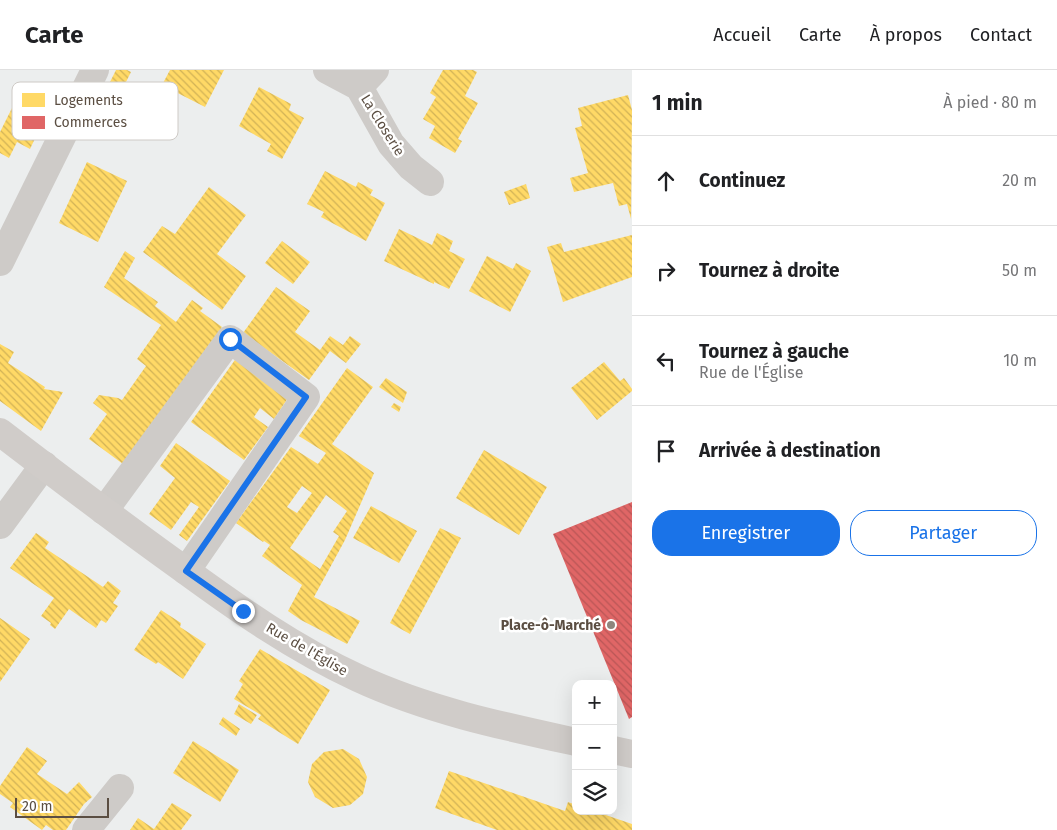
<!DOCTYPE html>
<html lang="fr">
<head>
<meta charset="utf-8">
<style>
  :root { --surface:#fff; --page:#f6f6f6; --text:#202124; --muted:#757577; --line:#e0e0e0; --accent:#1a73e8 }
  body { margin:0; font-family:"Fira Sans",sans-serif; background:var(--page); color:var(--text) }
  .controls { position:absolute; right:15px; bottom:15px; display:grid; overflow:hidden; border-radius:10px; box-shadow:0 5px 20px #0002 }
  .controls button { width:45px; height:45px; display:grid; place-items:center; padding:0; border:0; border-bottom:1px solid var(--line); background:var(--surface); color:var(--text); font:25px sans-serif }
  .scale { position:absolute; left:15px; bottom:12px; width:94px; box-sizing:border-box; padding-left:5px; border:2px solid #5b4e42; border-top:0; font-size:14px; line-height:18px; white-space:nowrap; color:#5b4e42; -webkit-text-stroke:4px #fff; paint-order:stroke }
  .stop { position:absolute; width:15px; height:15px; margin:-11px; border:4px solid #1a73e8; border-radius:50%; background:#fff }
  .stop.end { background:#1a73e8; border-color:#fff; box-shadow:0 1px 5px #0008 }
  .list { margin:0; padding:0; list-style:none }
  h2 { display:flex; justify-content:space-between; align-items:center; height:65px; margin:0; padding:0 20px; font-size:21px }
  h2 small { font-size:16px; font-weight:400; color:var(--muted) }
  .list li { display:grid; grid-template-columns:32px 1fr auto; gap:15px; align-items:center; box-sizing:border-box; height:90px; padding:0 20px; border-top:1px solid var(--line) }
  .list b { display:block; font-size:19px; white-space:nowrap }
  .list p { margin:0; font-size:16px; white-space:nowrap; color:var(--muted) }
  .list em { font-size:16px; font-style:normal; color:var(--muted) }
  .actions { display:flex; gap:10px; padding:15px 20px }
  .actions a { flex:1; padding:11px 0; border:1px solid var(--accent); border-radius:20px; text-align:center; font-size:18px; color:var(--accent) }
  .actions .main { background:var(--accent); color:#fff }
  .icon { flex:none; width:28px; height:28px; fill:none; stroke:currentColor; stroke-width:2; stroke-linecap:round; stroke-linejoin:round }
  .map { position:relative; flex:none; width:632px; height:760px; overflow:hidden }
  header { display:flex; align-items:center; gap:30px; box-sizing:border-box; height:70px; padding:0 25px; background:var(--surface); border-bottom:1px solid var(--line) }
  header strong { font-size:24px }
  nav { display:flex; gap:28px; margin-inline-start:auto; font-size:18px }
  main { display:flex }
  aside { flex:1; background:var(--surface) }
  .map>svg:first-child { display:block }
  .homes { fill:url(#homes-back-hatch); fill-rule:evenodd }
  .shops { fill:url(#shops-back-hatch) }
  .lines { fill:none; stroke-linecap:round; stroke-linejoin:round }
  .street { stroke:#cecbc8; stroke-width:28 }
  .secondary { stroke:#d0ccc9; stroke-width:28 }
  .route { stroke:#1a73e8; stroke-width:6 }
  .poi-dot { fill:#8e867e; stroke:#fff; stroke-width:2 }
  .labels { text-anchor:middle; stroke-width:5; stroke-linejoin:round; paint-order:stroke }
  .street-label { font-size:14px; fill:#5b4e42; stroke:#fff }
  .poi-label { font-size:14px; font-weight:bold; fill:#5b4e42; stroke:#fff; text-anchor:end }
  .key { fill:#fff; stroke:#cecac6; stroke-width:1 }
  .key-label { font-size:14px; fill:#5b4e42 }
</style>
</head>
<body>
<header>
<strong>Carte</strong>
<nav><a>Accueil</a><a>Carte</a><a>À propos</a><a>Contact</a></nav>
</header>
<main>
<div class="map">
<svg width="632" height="760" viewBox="0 0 632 760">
  <defs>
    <pattern id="homes-back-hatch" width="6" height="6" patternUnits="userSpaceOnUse" patternTransform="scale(1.25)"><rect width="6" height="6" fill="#ffd966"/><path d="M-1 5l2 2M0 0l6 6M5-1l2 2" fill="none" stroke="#d1b256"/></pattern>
    <pattern id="shops-back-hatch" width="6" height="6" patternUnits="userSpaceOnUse" patternTransform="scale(1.25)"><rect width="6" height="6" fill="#e06666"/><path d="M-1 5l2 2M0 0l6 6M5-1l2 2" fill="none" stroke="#b95656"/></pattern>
  </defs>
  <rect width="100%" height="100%" fill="#eceeee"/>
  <path class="homes" d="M116,0H127L131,2L123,18L132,22L119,48L98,36Z
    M170,0H224L205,37L162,15Z
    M443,0H473L477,2L465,26L478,33L458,69L462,71L455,83L429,68L435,56L423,49L436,27L430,23Z
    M259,17L291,34L289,40L304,48L282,89L267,81L271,74L239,56Z
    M628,25L632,40L631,149L627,134L619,136L613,113L574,122L570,108L588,103L575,58L582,56L578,38Z
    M12,38L42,54L30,79L17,72L9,88L0,83V62Z
    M87,92L127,111L98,172L59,153Z
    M325,101L356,117L358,112L373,120L370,125L385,133L366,171L321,147L324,142L307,134Z
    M526,114L530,128L509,135L504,122Z
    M209,117L246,145L217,184L246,206L222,240L143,182L162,156L175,164Z
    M399,159L432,175L437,163L453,171L449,181L465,189L449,219L434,212V214L384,191Z
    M632,165V207L563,232L547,177L561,173L564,182Z
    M282,171L310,192L293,214L265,193Z
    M125,181L135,188L124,208L158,232L155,236L176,252L192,230L203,238L200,241L222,257L123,394L89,369L107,344L93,333L99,325L118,328L122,330L146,296L137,289L161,255L104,217Z
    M487,186L513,199L516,193L531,201L510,242L469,221Z
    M276,217L310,241L295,262L320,280L330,266L343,275L350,266L361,274L346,293L330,281L309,310L243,263Z
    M0,274L14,282L8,293L45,317L44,319L63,322L41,361L0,331Z
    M237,287L290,325L274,349L260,338L254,347L268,357L244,390L191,352Z
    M604,292L620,311L624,308L632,319V321L597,350L571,318Z
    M347,298L373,317L332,374L374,403L345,470L314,527L360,551L347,574L301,550L288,541L302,515L262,486L270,475L264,471L263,472L236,453L291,377L318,394L326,383L299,366ZM302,416L312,423L297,443L287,437ZM326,425L347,441L333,462L339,466L320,499L290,478Z
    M386,308L407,322L403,333L379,317Z
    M394,333L401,337L399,342L391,337Z
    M176,373L230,411L187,471L179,465L199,437L191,432L171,460L149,444L175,408L160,396Z
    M484,380L547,417L519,465L456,428Z
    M371,436L417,461L399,493L353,468Z
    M440,458L461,468L410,564L390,553Z
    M36,463L49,472L45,478L103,517L108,511L121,521L113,533L118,536L106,553L101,550L96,558L69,539L55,559L50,555L51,553L41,546L54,528L10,498Z
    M161,540L181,553L180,557L206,574L183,609L158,592L156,594L134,580Z
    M0,548L30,569L0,612Z
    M260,579L330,620L298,674L258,649L261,645L234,629L243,614L239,611Z
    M239,634L257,645L251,654L234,644Z
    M223,647L240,659L236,666L219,654Z
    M193,671L239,700L220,732L173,703Z
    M27,677L47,691L37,704L67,724L79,712L92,727L84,734L66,760H53L46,755L42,760L10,737L13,733L0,724V716Z
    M343,679L359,689L367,707L363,724L350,735L333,738L315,727L308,712L312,694L324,682Z
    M449,701L565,741L568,732L576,735V741H594L632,754V760H497L435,738Z
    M172,733L192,745L181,760H130L138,748L154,759Z"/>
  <path class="shops" d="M632,432V647L629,649L553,464Z"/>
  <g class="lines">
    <path class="street" d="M327,0L359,17L375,0
      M359,17L391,74L411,97L430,112
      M0,192L95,0
      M104,441L230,269L306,327L186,501
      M0,455L44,395
      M86,760L120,718"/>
    <path class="secondary" d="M0,362C60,408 120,454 182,498C238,539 295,579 358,608C427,640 502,656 576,672
      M613,680L632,684"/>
  </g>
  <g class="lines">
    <path class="route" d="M230,269L306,327L186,501L243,541"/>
  </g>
  <circle class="poi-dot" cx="611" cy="555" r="5"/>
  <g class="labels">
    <g class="street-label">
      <text transform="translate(383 55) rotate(58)" y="5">La Closerie</text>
      <text transform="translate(307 579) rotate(30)" y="5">Rue de l'Église</text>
    </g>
    <g class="poi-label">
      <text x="601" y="560">Place-ô-Marché</text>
    </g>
  </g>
  <rect x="12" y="12" width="166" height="58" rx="8" class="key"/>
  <rect x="22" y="23" width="23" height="14" fill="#ffd966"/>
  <rect x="22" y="46" width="23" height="13" fill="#e06666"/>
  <g class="key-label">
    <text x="54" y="35">Logements</text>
    <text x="54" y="57">Commerces</text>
  </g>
</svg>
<div class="controls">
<button>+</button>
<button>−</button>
<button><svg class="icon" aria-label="layers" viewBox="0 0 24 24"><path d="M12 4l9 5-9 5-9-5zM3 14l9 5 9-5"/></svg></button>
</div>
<div class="scale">20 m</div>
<div class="stop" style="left:230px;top:269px"></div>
<div class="stop end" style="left:243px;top:541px"></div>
</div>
<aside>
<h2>1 min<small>À pied · 80 m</small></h2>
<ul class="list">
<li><svg class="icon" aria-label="ahead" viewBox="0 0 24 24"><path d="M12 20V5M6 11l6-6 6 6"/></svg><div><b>Continuez</b></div><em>20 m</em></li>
<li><svg class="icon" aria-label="right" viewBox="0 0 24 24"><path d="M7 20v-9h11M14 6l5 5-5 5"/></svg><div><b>Tournez à droite</b></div><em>50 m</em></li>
<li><svg class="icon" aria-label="left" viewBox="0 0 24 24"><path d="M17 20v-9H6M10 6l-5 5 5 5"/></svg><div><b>Tournez à gauche</b><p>Rue de l'Église</p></div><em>10 m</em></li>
<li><svg class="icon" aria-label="arrive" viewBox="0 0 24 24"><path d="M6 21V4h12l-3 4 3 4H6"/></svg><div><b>Arrivée à destination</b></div></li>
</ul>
<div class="actions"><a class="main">Enregistrer</a><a>Partager</a></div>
</aside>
</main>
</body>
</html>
